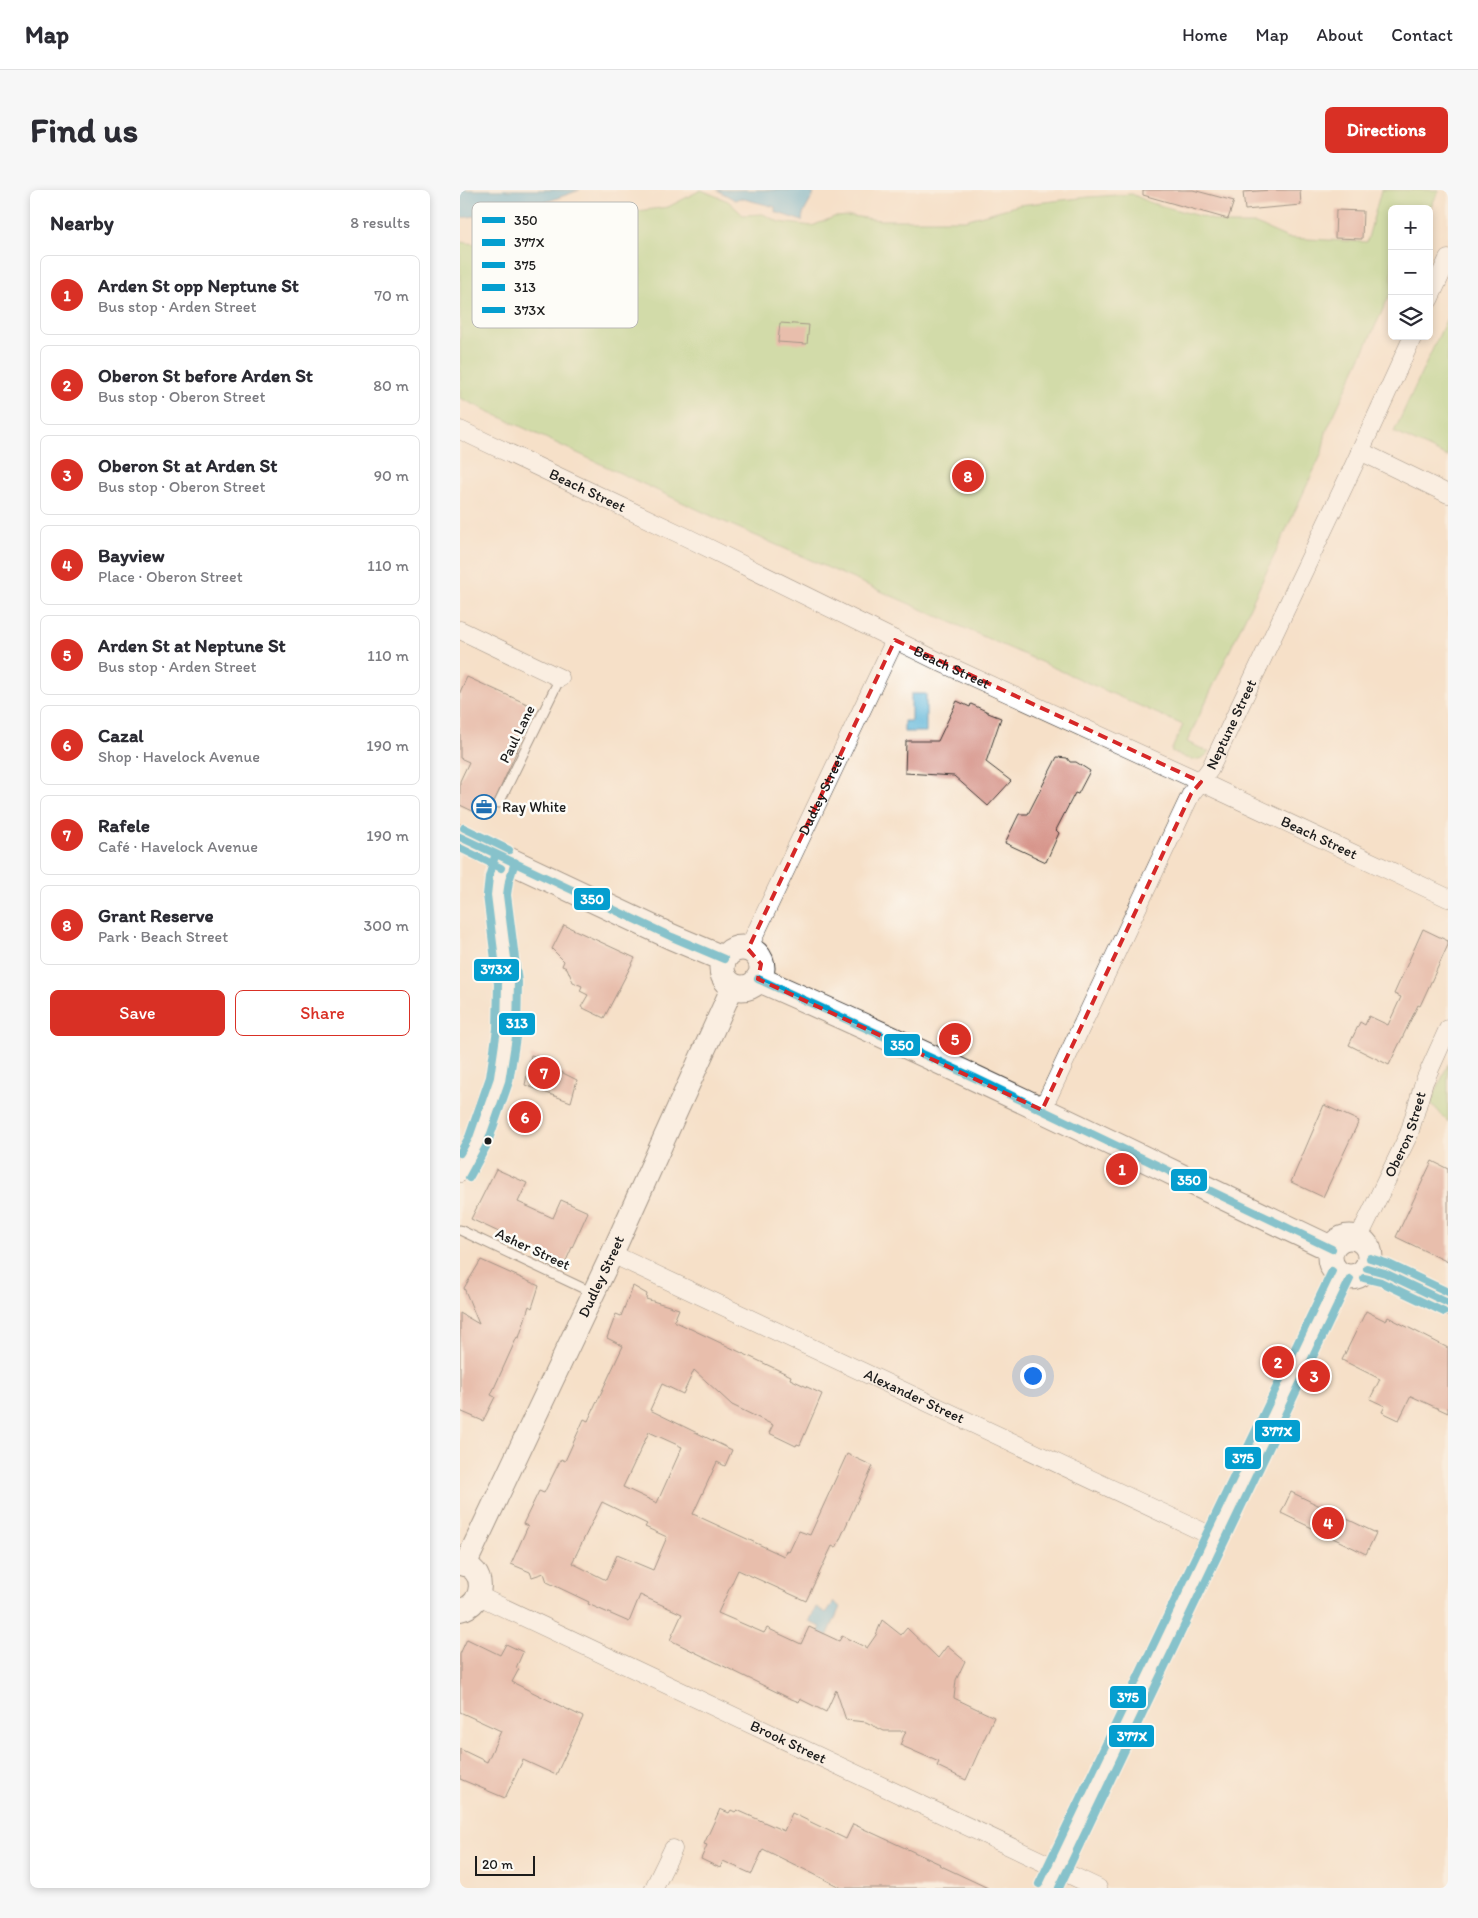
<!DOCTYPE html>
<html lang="en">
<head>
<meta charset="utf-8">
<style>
  :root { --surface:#fff; --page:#f7f7f7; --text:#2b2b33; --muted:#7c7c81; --line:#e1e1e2; --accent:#d93025 }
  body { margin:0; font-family:Itim,sans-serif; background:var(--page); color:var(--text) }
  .controls { position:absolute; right:15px; top:15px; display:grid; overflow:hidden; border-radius:8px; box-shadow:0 2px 8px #0003 }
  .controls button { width:45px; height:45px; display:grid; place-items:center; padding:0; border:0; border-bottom:1px solid var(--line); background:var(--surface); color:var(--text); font:25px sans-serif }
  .scale { position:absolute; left:15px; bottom:12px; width:60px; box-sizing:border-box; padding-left:5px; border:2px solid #1c1c1c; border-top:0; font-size:14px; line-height:18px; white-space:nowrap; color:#1c1c1c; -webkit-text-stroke:4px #fdfcf7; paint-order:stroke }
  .you { position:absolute; left:572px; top:1185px; width:18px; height:18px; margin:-12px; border:4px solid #fff; border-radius:50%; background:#1a73e8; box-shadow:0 0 0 8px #1a73e833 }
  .badge { display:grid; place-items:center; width:32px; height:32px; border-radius:50%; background:var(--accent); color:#fff; font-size:16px; font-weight:700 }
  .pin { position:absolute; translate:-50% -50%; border:2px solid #fff; box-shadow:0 1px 5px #0006 }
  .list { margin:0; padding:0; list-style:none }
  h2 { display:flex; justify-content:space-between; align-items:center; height:65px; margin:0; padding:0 20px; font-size:21px }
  h2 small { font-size:16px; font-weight:400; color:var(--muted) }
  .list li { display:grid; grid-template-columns:32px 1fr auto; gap:15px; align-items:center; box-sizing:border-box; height:80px; margin:0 10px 10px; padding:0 10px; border:1px solid var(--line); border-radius:8px }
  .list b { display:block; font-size:19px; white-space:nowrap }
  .list p { margin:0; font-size:16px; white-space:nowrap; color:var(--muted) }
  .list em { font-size:16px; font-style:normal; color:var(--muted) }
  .actions { display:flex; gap:10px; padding:15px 20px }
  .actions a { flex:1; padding:11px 0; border:1px solid var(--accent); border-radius:8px; text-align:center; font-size:18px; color:var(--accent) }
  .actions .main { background:var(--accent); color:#fff }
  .icon { flex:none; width:28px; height:28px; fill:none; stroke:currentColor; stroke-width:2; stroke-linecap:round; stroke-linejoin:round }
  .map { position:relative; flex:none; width:988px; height:1698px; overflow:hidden; border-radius:8px }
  header { display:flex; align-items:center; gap:30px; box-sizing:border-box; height:70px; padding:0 25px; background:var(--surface); border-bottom:1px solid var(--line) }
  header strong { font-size:24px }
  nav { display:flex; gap:28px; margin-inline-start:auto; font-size:18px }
  .intro { display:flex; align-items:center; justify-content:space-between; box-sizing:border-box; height:120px; padding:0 30px }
  h1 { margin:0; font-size:35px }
  .button { padding:12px 22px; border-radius:8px; background:var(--accent); color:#fff; font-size:18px; font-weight:700 }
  main { display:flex; gap:30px; padding:0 30px }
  aside { flex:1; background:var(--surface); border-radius:8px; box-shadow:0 2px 8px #0003 }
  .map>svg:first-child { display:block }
  .green { fill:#a7d684; stroke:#627950 }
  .water { fill:#5bb4d8; stroke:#3c687a }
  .building { fill:#d7958b; fill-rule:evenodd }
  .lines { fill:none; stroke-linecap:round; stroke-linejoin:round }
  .service-casing { stroke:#3d3936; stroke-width:11 }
  .minor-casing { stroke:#3d3936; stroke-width:19 }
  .tertiary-casing { stroke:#3d3936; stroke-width:24 }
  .secondary-casing { stroke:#3d3936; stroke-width:27 }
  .service { stroke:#fff; stroke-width:9 }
  .minor { stroke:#fff; stroke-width:18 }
  .tertiary { stroke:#fff; stroke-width:22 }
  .secondary { stroke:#fff; stroke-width:25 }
  .bus-1-casing { stroke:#fdfcf7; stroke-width:11 }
  .bus-2-casing { stroke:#fdfcf7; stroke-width:11 }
  .bus-3-casing { stroke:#fdfcf7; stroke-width:11 }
  .bus-4-casing { stroke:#fdfcf7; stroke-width:11 }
  .bus-5-casing { stroke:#fdfcf7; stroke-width:11 }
  .bus-1 { stroke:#049ecf; stroke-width:8 }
  .bus-2 { stroke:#049ecf; stroke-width:8 }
  .bus-3 { stroke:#049ecf; stroke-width:8 }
  .bus-4 { stroke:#049ecf; stroke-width:8 }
  .bus-5 { stroke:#049ecf; stroke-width:8 }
  .marked { fill:none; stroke:#d62828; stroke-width:4; stroke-dasharray:10 6; stroke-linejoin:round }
  .bus-dot { fill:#1c1c1c; stroke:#fdfcf7; stroke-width:2 }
  .labels { text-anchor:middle; stroke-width:5; stroke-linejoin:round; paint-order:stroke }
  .street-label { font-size:15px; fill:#1c1c1c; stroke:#fdfcf7 }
  .poi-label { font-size:15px; fill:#1c1c1c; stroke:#fdfcf7; text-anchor:start }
  .key { fill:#fdfcf7; stroke:#bab9b5; stroke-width:1 }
  .key-label { font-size:14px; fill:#1c1c1c }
  .line-badge { stroke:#fdfcf7; stroke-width:2 }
  .badge-label { font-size:14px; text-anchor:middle; font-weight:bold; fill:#fff }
</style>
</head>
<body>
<header>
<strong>Map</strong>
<nav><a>Home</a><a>Map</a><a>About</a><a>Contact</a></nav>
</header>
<div class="intro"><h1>Find us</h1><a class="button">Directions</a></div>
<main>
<aside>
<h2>Nearby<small>8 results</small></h2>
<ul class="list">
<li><span class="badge">1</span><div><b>Arden St opp Neptune St</b><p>Bus stop · Arden Street</p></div><em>70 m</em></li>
<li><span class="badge">2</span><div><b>Oberon St before Arden St</b><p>Bus stop · Oberon Street</p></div><em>80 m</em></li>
<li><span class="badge">3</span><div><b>Oberon St at Arden St</b><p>Bus stop · Oberon Street</p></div><em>90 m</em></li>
<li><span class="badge">4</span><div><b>Bayview</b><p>Place · Oberon Street</p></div><em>110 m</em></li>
<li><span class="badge">5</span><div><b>Arden St at Neptune St</b><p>Bus stop · Arden Street</p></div><em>110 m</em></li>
<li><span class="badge">6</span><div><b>Cazal</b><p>Shop · Havelock Avenue</p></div><em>190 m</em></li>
<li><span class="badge">7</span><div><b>Rafele</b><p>Café · Havelock Avenue</p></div><em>190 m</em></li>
<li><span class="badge">8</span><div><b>Grant Reserve</b><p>Park · Beach Street</p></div><em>300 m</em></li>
</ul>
<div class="actions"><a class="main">Save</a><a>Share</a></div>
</aside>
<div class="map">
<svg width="988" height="1698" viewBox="0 0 988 1698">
  <rect width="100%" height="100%" fill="#fdfcf7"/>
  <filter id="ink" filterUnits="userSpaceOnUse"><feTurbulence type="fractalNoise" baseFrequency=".02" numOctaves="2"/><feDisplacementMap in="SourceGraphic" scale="10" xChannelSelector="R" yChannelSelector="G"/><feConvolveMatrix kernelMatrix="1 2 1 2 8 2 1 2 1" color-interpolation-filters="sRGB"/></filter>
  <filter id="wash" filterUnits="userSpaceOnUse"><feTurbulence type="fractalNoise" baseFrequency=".0096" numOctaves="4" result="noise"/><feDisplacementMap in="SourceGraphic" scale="20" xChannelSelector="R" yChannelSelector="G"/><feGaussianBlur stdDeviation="1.12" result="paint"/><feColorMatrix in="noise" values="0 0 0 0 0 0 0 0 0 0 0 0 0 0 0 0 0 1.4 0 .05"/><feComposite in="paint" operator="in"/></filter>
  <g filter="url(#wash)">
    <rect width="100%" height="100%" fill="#f6e0c8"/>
    <path class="green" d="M241,0L268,11L283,25L303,24L319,32L352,36L374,27L391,26L420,30H505L559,15L629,7L672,4L691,13L769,34H796L828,48L907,52L921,0H979L969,21V19H932V100L866,242L862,263L727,552L749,562C738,576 724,567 711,561L723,535L258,329L0,208V52L48,58L107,47L162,23L208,17Z
      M988,126V267L934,242Z
      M988,874V932L971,913Z"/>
    <path class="water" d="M0,0H120L63,20L0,28Z
      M257,0H346L354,4L343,24L342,31L315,22V17L280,8L275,10Z
      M451,504H466V542H444V531H451Z
      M374,1412L380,1417L366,1449L357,1445L361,1437L349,1432L356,1417L366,1423Z"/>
    <g id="blocks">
      <path class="building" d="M683,0H733L774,11L768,29L683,5Z
        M812,0H840L841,15L785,20L783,2Z
        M876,20L903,21L902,49L875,48Z
        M320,133L349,135L347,154L318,152Z
        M7,487L76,518L27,628L0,615V591L9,572L0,568V502Z
        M497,511L510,517L511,514L528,522V523L541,528L526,572L551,591L528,616L494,586L445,583L446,551H478Z
        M597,567L607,568L610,572H616L630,581L618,604L615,603L596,640L599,643L586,672L545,653L559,624H568Z
        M104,735L175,768L144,828L121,817L128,805L120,801L122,796L113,792L107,778L102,776L104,771L92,759Z
        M963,739L988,751V755L960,816L958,815L929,875L889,855L900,832L905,835L909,826L928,835L941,807L934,804Z
        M71,865L91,871L89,876L117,890L111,912L65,895Z
        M864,915L899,931L863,1007L831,992Z
        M972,971L988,979V1072L936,1047Z
        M36,979L67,993L58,1012L93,1028L101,1010L128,1022L105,1073L11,1029Z
        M21,1070L79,1096L72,1118L69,1116L59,1148L57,1147L31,1205L35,1207L23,1231L0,1221V1123L19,1134L4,1098Z
        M173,1096L187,1104L186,1109L219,1119L214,1131L331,1186L330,1189L362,1204L340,1255L337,1254L336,1256L309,1243L313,1235L272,1215L234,1180L223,1204L202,1194L190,1220L272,1260L265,1276L257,1272L233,1324L324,1366L326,1360L329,1362L339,1341L350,1345L387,1264L413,1276L376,1358L372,1356L346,1411L278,1380L258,1423L304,1443L307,1438L341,1454L349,1437L379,1451L382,1446L407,1458L416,1445L422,1430L441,1445L447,1438L478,1468L487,1456L505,1471L496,1490L494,1508L534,1527L506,1590L477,1576L479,1572L440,1555L446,1541H424L406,1532L386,1530L376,1500L366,1522L340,1509L339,1512L329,1508L210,1450L222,1424L180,1405L169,1432L128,1414L129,1412L87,1392L84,1383L72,1387L70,1382L51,1374L68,1336L63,1334L79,1301L84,1303L101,1269L105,1271L124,1229L128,1231L163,1156L147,1148L156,1124L161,1126ZM189,1242L222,1257L197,1313L163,1297ZM142,1312L187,1334L185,1337L207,1347L193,1380L157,1365L146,1390L112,1373Z
        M906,1121L926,1131L928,1127L988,1158V1223L951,1206L939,1230L922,1222L925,1216L910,1209L920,1189L882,1170Z
        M831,1302L916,1343L906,1364L821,1323Z
        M7,1449L40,1465L46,1454L63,1462L56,1478L59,1479L52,1492L123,1527L96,1585L63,1570L45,1608L0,1589V1559L27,1572L41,1541L0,1522V1464Z
        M260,1619L269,1623L271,1620L275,1622L277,1620L324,1641L332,1623L386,1649L393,1634L480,1674L479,1675L528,1698H382L303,1659L292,1684L263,1671L260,1678L241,1669L247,1655L244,1654Z"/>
    </g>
  </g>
  <g filter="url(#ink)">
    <use href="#blocks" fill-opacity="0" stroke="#3d3936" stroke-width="1"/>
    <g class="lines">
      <defs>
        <path id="service" d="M39,613L100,488
          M0,1040L133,1103"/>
        <g id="minor">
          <path d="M969,110L988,69"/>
          <path id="s1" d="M0,240L226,347L480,472L741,592L988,708"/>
          <path d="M900,261L988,304"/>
          <path d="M0,440L100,488"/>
          <path id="s2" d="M288,759L435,450"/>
          <path id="s3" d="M582,920L731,604L750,579L894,275L953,146"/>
          <path d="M0,983L18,951L40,889L47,840L48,793L37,705L39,689L45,669"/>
          <path id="s4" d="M898,1049L949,944L964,892L988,839"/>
          <path id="s5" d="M152,1064L756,1348"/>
          <path id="s6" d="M19,1406L638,1698"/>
          <path d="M194,1698L213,1659"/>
          <path d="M588,1698L881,1085"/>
        </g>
        <g id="tertiary">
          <path d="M0,1374C27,1377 26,1415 0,1420"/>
          <path id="s7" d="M5,1375L152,1064L273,796"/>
        </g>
        <path id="secondary" d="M0,647L212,747L264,769
          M262 778a20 20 0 1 1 40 0a20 20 0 1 1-40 0Z
          M298,789C492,874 681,968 872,1059
          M870 1067a20 20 0 1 1 40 0a20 20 0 1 1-40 0Z
          M907,1078L925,1083L988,1113"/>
      </defs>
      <use href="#service" class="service-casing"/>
      <use href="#minor" class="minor-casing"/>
      <use href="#tertiary" class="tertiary-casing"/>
      <use href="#secondary" class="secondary-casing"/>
      <use href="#service" class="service"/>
      <use href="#minor" class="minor"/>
      <use href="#tertiary" class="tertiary"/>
      <use href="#secondary" class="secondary"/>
      <defs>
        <path id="bus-1" d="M0,647L212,747L264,769
          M298,789L515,888L872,1059
          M907,1078L925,1083L988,1113"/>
        <path id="bus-2" d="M904,1088L921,1092L984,1122
          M599,1698L890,1089"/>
        <path id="bus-3" d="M910,1068L929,1074L988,1102
          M579,1694L872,1081"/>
        <path id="bus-4" d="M0,658L41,678
          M9,988L27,955L49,892L57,841L58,792L47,705L49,691L55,672"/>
        <path id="bus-5" d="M4,638L49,660
          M0,963L9,947L30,887L37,839L38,794L27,705L29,687L35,666"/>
      </defs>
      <use href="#bus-1" class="bus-1-casing"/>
      <use href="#bus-2" class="bus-2-casing"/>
      <use href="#bus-3" class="bus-3-casing"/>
      <use href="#bus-4" class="bus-4-casing"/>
      <use href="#bus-5" class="bus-5-casing"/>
      <use href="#bus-1" class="bus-1"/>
      <use href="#bus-2" class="bus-2"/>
      <use href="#bus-3" class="bus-3"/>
      <use href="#bus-4" class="bus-4"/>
      <use href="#bus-5" class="bus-5"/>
    </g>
  </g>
  <path d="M0 0H988V1698H0ZM435,450L741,592L731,604L582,920L298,789L301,774L288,759Z" fill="#f6e0c8" fill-opacity=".55" fill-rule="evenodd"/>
  <path class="marked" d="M435,450L741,592L731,604L582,920L298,789L301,774L288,759Z"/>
  <defs>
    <symbol id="office-ring" viewBox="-11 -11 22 22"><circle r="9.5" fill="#fdfcf7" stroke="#1f6fb2" stroke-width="1.5"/><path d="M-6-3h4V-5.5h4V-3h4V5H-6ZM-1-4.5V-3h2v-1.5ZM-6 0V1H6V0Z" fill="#1f6fb2"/></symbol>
  </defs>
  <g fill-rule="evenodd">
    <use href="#office-ring" x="10" y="603" width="28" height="28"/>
  </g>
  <circle class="bus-dot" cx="28" cy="951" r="4.5"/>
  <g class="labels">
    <g class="street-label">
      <text dy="5" stroke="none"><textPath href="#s1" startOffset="141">Beach Street</textPath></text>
      <text dy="5" stroke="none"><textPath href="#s1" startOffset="546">Beach Street</textPath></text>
      <text dy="5" stroke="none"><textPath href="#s3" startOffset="430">Neptune Street</textPath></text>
      <text transform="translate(57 544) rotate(-64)" y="5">Paul Lane</text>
      <text dy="5" stroke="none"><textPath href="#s2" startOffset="171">Dudley Street</textPath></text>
      <text dy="5" stroke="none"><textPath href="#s1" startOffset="951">Beach Street</textPath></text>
      <text dy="5" stroke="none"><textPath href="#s4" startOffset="115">Oberon Street</textPath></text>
      <text transform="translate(73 1059) rotate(25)" y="5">Asher Street</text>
      <text dy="5" stroke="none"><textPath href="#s7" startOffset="319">Dudley Street</textPath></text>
      <text dy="5" stroke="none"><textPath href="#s5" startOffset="334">Alexander Street</textPath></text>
      <text dy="5" stroke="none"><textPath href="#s6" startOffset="342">Brook Street</textPath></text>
    </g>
    <g class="poi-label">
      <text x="42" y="622">Ray White</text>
    </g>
  </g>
  <rect x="12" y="12" width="166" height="126" rx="8" class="key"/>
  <rect x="22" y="27" width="23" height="6" fill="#049ecf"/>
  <rect x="22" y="49" width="23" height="7" fill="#049ecf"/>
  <rect x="22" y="72" width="23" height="6" fill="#049ecf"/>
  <rect x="22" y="94" width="23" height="7" fill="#049ecf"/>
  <rect x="22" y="117" width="23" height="6" fill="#049ecf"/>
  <g class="key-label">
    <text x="54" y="35">350</text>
    <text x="54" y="57">377X</text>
    <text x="54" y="80">375</text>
    <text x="54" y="102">313</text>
    <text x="54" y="125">373X</text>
  </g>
  <g class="line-badge">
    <rect x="113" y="697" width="38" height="24" rx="5" fill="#049ecf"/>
    <rect x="13" y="768" width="47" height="24" rx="5" fill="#049ecf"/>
    <rect x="38" y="822" width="38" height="24" rx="5" fill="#049ecf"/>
    <rect x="423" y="843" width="38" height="24" rx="5" fill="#049ecf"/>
    <rect x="710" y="978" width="38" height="24" rx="5" fill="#049ecf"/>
    <rect x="794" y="1229" width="47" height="24" rx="5" fill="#049ecf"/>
    <rect x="764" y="1256" width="38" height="24" rx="5" fill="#049ecf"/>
    <rect x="649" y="1495" width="38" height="24" rx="5" fill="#049ecf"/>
    <rect x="648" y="1534" width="47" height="24" rx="5" fill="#049ecf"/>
  </g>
  <g class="badge-label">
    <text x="132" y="714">350</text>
    <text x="36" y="784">373X</text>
    <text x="57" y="838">313</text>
    <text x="442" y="860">350</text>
    <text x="729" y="995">350</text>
    <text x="817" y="1246">377X</text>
    <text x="783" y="1273">375</text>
    <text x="668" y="1512">375</text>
    <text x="672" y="1551">377X</text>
  </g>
</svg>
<div class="controls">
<button>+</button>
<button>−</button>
<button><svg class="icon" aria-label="layers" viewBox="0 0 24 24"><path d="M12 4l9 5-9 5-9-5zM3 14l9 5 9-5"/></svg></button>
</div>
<div class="scale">20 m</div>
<div class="you"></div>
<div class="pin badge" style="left:662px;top:979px">1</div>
<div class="pin badge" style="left:818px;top:1172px">2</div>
<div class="pin badge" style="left:854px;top:1186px">3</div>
<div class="pin badge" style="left:868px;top:1333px">4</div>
<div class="pin badge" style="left:495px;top:849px">5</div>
<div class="pin badge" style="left:65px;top:927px">6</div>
<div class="pin badge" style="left:84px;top:883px">7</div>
<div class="pin badge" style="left:508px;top:286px">8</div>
</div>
</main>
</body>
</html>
